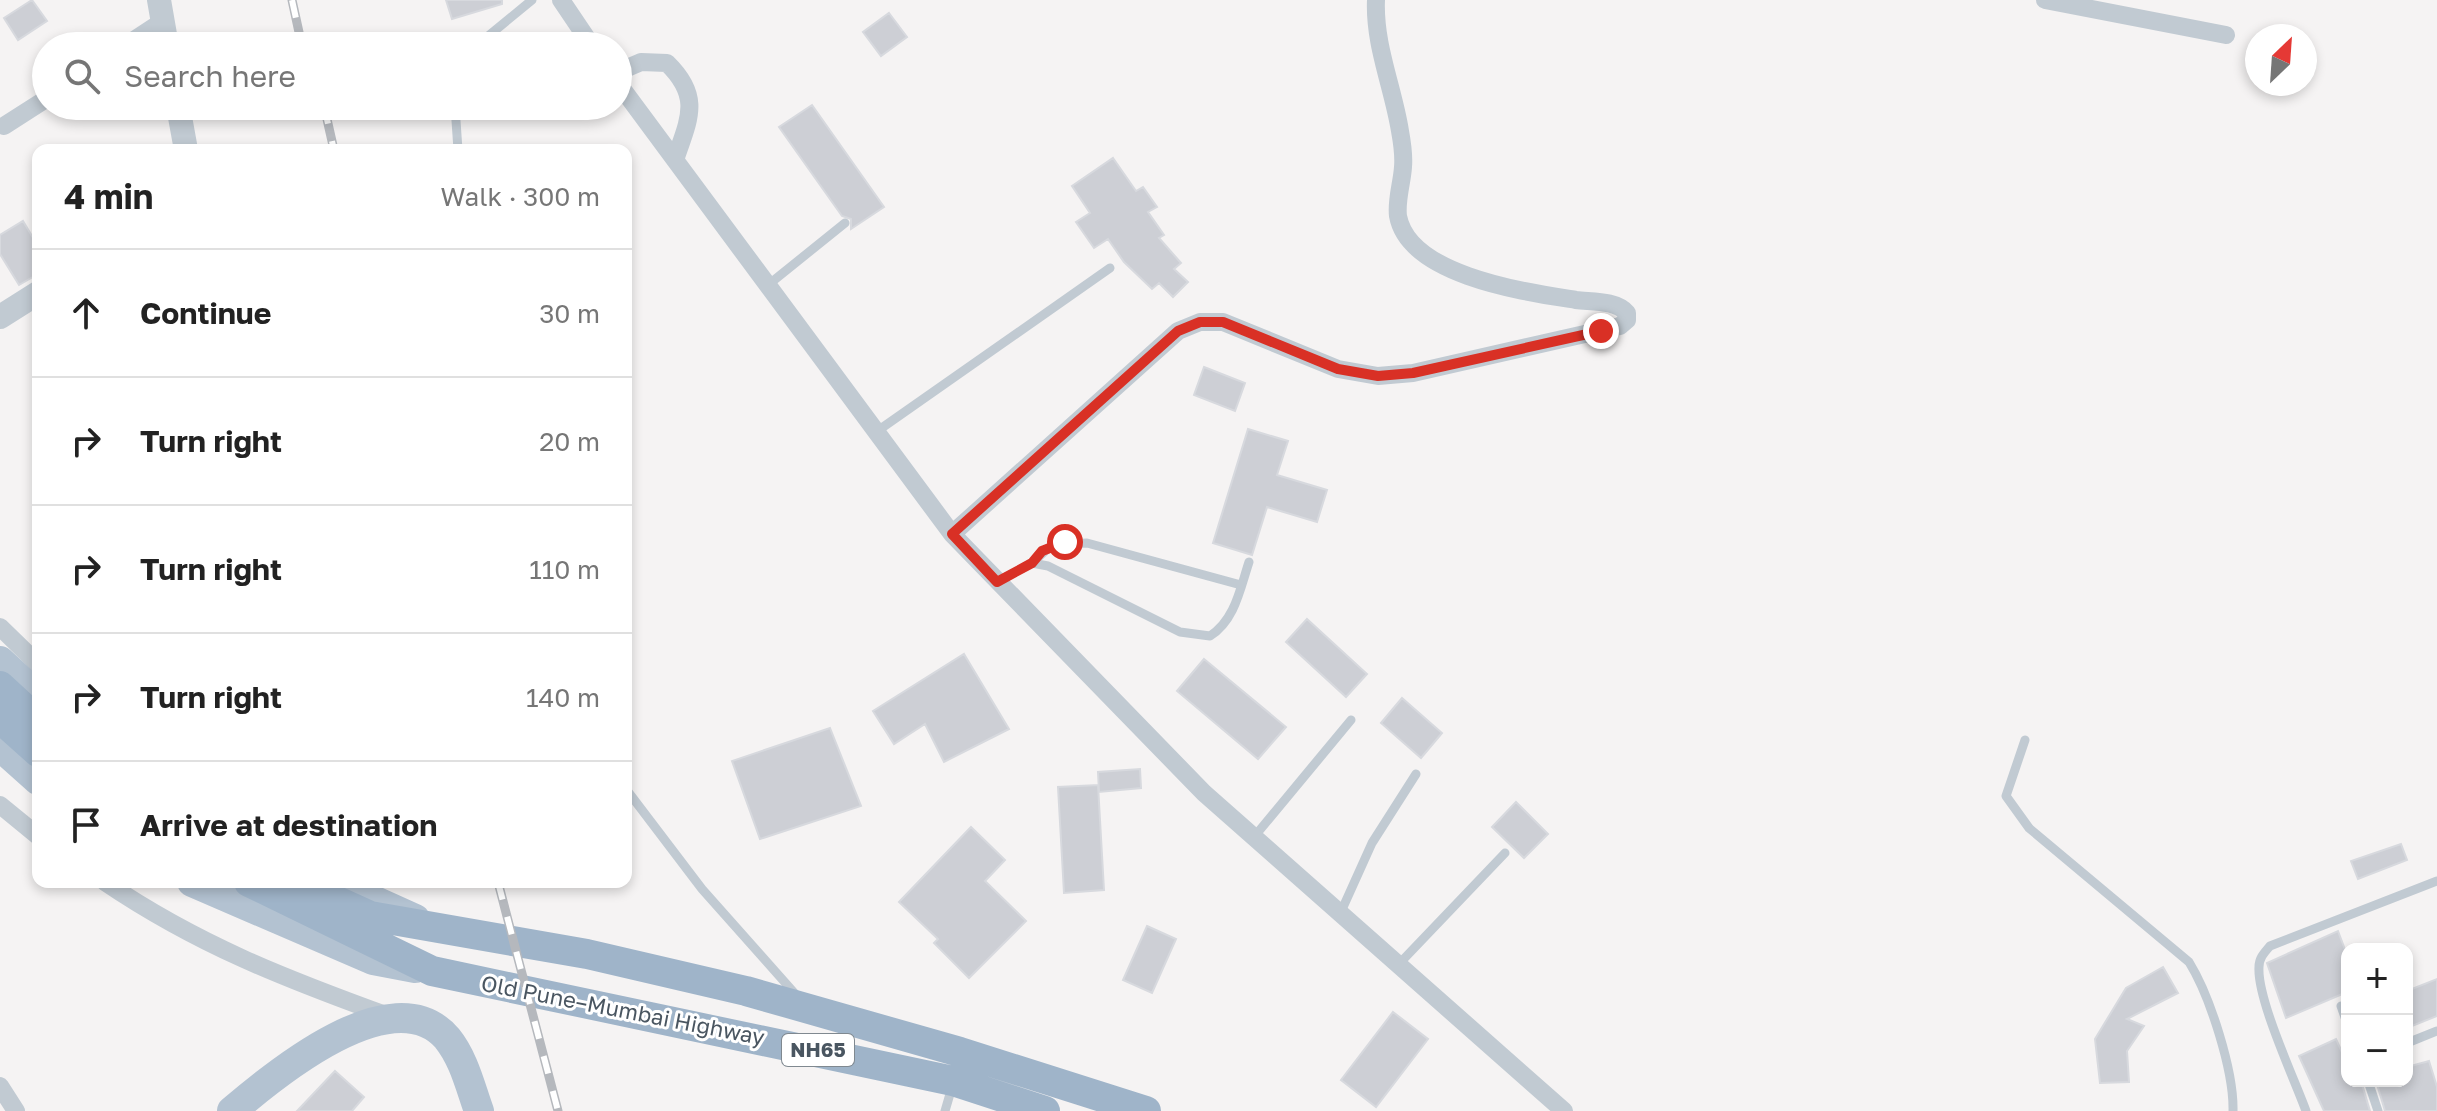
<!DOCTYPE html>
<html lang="en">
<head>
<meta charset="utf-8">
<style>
  :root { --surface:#fff; --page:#f6f6f6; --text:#222; --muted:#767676; --line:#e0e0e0 }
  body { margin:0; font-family:"Golos Text",sans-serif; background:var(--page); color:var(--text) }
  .controls { position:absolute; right:24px; bottom:24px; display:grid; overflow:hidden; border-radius:16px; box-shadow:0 4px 12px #0003 }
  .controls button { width:72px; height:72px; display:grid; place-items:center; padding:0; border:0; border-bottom:2px solid var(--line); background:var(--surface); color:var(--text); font:40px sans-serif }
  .compass { position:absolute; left:2245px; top:24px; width:72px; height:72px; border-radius:50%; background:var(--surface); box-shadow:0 4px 12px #0003; rotate:25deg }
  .stop { position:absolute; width:24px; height:24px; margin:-18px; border:6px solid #d93025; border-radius:50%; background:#fff }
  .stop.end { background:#d93025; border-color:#fff; box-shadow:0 2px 8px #0008 }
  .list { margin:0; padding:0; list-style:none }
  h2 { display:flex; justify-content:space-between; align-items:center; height:104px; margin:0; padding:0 32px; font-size:34px }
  h2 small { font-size:26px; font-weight:400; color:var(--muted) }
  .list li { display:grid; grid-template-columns:52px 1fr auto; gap:24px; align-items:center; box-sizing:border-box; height:128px; padding:0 32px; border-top:2px solid var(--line) }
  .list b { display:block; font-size:30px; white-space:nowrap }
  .list em { font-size:26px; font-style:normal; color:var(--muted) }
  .icon { flex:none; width:44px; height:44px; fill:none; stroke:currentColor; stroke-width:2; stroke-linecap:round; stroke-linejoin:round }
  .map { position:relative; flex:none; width:2437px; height:1111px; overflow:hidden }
  .search { position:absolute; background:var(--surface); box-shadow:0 4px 12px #0003; left:32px; top:32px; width:600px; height:88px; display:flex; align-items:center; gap:20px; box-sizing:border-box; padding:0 28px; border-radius:44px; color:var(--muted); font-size:30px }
  .panel { position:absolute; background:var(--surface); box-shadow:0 4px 12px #0003; left:32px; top:144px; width:600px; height:744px; border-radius:16px }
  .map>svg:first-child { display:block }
  .building { fill:#cdcfd5; stroke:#d7d9de; stroke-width:2 }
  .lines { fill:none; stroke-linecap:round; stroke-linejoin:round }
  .service { stroke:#c1cad2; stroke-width:9 }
  .minor { stroke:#c1cad2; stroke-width:18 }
  .tertiary { stroke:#c1cad2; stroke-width:24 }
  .primary { stroke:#b3c2d1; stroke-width:30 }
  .trunk { stroke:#9fb4c9; stroke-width:30 }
  .rail-casing { stroke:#b5b8bd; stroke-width:9 }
  .rail { stroke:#fff; stroke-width:6; stroke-dasharray:18; stroke-linecap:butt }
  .route { stroke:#d93025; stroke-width:10 }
  .labels { text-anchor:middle; stroke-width:6; stroke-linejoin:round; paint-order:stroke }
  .shield { fill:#fff; stroke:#808990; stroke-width:2 }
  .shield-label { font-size:20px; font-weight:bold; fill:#4a5661 }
  .street-label { font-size:22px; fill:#4a5661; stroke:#fff }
</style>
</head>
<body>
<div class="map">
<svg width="2437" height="1111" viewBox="0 0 2437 1111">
  <rect width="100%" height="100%" fill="#f5f3f3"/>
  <path class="building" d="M32,0L47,21L18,40L4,18Z
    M446,0H502V4L452,19Z
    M889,13L907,37L881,56L863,32Z
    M812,105L884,207L851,229V219L842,216L779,127Z
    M1113,158L1136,191L1143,187L1157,207L1148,212L1164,235L1159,238L1181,263L1174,269L1188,282L1173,297L1159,283L1152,289L1124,262L1108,239L1094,248L1076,222L1090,213L1072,186Z
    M23,221L38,246V274L19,285L0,254V235Z
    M1204,367L1245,383L1235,411L1194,395Z
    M1248,429L1288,441L1277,475L1327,490L1317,522L1267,507L1252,555L1213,543Z
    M1307,619L1367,674L1346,697L1286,642Z
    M964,654L1009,729L944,762L925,724L894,744L873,711Z
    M1204,659L1286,727L1258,759L1177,691Z
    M1402,698L1442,733L1421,758L1381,723Z
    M830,728L861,806L760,839L732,761Z
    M1140,769L1141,788L1099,792L1098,772Z
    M1098,785L1104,890L1064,893L1058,787Z
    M1516,802L1548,834L1524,858L1492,827Z
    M971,827L1005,860L985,881L1026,921L969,978L934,943L938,939L899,902Z
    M2401,844L2407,860L2358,879L2351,861Z
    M1147,926L1176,939L1152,993L1123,980Z
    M2338,931L2347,955V992L2286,1018L2267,963Z
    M2163,967L2178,993L2127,1019L2144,1026L2127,1051L2129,1082L2100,1083L2095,1039L2126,988Z
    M2437,979V1016L2407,1028V991Z
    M1393,1012L1428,1039L1376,1107L1341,1080Z
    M2336,1039L2347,1063V1081H2361L2370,1111H2324L2299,1056Z
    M2429,1061L2437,1087V1111H2385L2376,1081H2407V1067Z
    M335,1071L364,1097L352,1111H297Z"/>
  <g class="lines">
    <path class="service" d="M476,46L532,0
      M455,106L458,150
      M768,285L845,223
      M876,432L1110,268
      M1032,563L1052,545L1087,543L1241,585
      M997,582L1032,563L1048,566L1180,632L1210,636C1235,620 1240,589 1249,562
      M2025,740L2006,796L2029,828L2189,962C2210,996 2234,1071 2233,1111
      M626,789L702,889L797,996
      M1254,837L1351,720
      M1340,914L1372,843L1416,774
      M1398,965L1505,853
      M2341,1006L2347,1023
      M2407,1043L2437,1031
      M2368,1081L2378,1111
      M945,1111L952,1087
      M2306,1111C2294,1078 2257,999 2259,967C2259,958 2264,953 2270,946L2437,881"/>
    <path class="minor" d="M561,0L592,46
      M2045,0L2226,35
      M125,46L163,21
      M618,72L641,62L667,63C702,97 689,119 675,160
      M618,83L952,534L1204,793L1564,1111
      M4,126L46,99
      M952,534L1178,331L1200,322H1223L1338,369L1378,376L1413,373L1620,326L1627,320V313C1616,300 1592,302 1576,300C1526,292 1409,276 1398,216C1396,200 1402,183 1403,167C1404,156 1402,142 1400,131C1393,87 1374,45 1376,0
      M0,627L38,664
      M0,805L38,836
      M105,882C198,945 286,979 391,1017
      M0,1086L16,1111"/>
    <path class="tertiary" d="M159,0L167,46
      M178,106L186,150
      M0,317L38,293"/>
    <path class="primary" d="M0,661L38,696
      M0,746L38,780
      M192,882L373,960L415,968
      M333,882L415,919
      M232,1111C274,1075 393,976 447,1038C464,1059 470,1086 479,1111"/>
    <path class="trunk" d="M0,686L38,721
      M0,718L38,752
      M249,882L432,971L953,1081L1045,1111
      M295,882L370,916L587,954L746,991L960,1052L1146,1111"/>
    <defs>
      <path id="rail" d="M292,0L302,46
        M324,106L334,150
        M498,882L558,1111"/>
    </defs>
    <use href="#rail" class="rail-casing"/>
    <use href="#rail" class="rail"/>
  </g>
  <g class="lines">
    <path class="route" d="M1065,542L1042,551L1032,563L997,582L952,534L1178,331L1200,322H1223L1338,369L1378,376L1413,373L1601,331"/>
  </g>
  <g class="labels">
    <rect class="shield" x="782" y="1034" width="72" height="32" rx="6"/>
    <g class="shield-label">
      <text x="818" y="1057">NH65</text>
    </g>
    <g class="street-label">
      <text transform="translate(623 1010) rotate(11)" y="8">Old Pune–Mumbai Highway</text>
    </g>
  </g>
</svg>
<div class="controls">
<button>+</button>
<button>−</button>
</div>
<svg class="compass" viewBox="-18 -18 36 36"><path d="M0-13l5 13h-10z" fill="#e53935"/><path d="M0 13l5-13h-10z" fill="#767676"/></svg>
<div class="stop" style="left:1065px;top:542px"></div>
<div class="stop end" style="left:1601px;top:331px"></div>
<div class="search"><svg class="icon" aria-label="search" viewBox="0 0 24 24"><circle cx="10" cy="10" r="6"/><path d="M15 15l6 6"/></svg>Search here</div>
<section class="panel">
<h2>4 min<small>Walk · 300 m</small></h2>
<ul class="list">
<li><svg class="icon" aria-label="ahead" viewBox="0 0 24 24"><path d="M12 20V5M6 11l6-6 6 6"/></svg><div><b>Continue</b></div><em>30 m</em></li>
<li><svg class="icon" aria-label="right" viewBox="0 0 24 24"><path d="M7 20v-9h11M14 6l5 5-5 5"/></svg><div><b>Turn right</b></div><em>20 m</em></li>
<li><svg class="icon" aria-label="right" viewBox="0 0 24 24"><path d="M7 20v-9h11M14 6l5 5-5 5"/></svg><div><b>Turn right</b></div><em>110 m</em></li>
<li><svg class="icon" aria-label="right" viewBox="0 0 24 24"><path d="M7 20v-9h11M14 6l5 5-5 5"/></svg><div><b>Turn right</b></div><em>140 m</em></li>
<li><svg class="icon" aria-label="arrive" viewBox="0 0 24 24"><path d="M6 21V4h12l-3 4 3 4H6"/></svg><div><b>Arrive at destination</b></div></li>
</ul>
</section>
</div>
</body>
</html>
